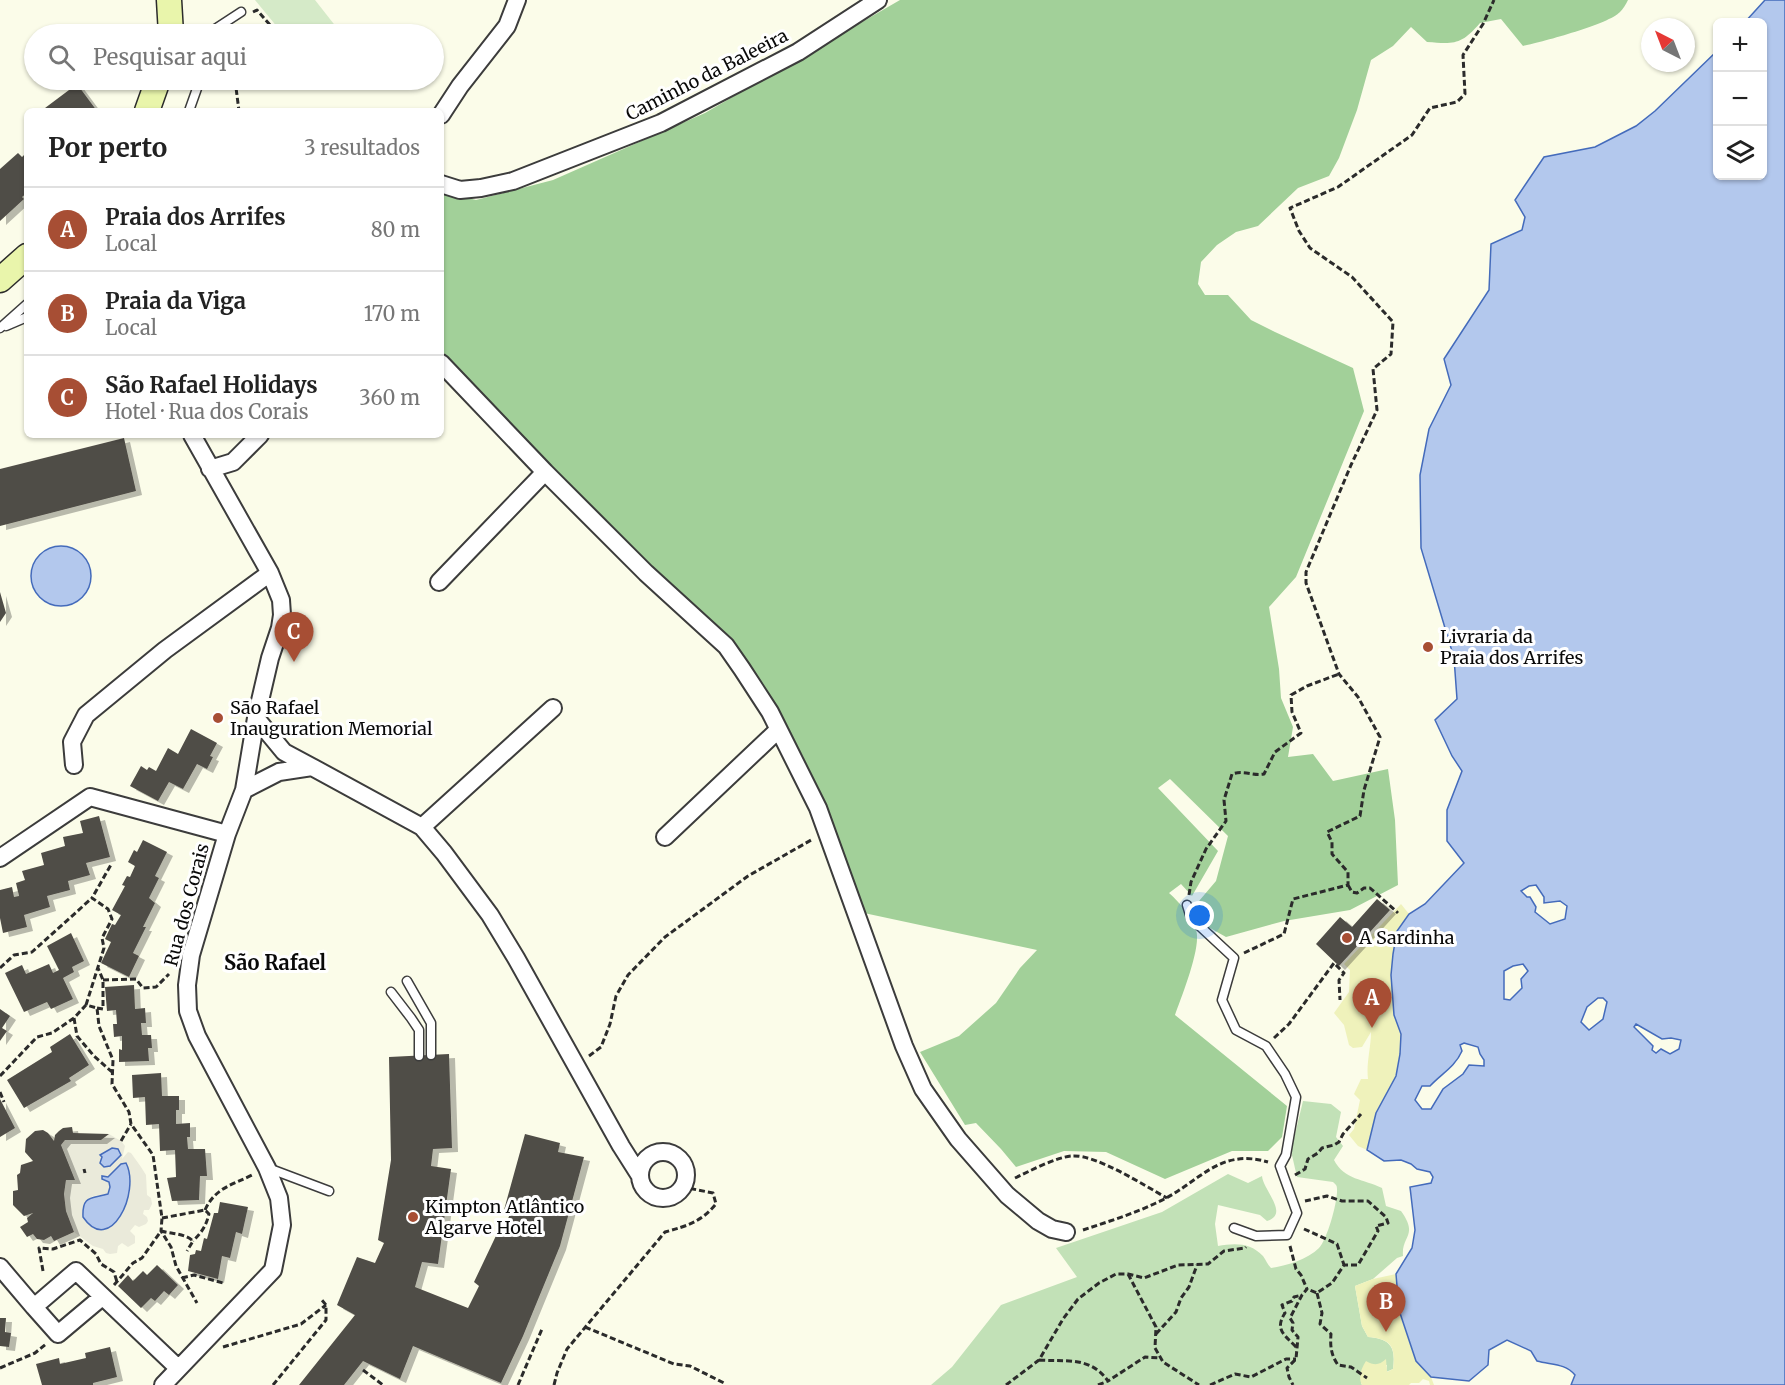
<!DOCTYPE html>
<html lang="pt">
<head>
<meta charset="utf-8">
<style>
  :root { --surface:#fff; --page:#f6f6f6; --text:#222; --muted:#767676; --line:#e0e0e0; --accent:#a74e34 }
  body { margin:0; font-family:Merriweather,serif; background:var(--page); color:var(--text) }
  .controls { position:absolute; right:18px; top:18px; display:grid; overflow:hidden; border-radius:9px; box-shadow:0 2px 4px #0004 }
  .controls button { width:54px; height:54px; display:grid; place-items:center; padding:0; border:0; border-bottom:2px solid var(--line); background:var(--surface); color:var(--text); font:30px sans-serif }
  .compass { position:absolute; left:1641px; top:18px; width:54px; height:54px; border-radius:50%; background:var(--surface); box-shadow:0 2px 4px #0004; rotate:318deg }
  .you { position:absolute; left:1200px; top:916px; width:21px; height:21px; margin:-15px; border:4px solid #fff; border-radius:50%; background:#1a73e8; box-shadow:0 0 0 9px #1a73e833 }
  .badge { display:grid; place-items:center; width:39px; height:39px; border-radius:50%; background:var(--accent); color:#fff; font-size:20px; font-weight:700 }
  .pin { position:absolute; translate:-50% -50px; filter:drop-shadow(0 2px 3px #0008) }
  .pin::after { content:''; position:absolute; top:32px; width:21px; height:18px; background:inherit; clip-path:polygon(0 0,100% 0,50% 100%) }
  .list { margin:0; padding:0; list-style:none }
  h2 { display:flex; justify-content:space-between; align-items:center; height:78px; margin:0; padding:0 24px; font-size:26px }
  h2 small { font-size:20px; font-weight:400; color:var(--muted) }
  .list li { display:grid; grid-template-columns:39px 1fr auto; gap:18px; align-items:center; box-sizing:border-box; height:84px; padding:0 24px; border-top:2px solid var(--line) }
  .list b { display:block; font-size:22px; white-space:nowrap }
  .list p { margin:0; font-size:20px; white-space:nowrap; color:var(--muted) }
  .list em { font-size:20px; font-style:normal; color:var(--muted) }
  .icon { flex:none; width:33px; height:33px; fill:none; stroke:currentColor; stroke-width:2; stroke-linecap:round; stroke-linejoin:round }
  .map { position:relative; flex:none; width:1785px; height:1385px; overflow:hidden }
  .search { position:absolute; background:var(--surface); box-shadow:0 2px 4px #0004; left:24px; top:24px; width:420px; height:66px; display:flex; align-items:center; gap:15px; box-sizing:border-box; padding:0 21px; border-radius:33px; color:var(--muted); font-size:22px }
  .panel { position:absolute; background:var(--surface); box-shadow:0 2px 4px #0004; left:24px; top:108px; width:420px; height:330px; border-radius:9px }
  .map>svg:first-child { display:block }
  .green { fill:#c2e1b7 }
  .forest { fill:#a2d099 }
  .sand { fill:#eff2bb }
  .pitch { fill:#d5eac8 }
  .plaza { fill:#eaeada; fill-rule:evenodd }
  .water { fill:#b3c8ed; stroke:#446bbb; stroke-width:1.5; fill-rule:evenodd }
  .building { fill:#504d47; filter:url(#shadow) }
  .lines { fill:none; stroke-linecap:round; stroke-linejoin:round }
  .lane-casing { stroke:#3c3c3c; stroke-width:11 }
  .street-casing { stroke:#3c3c3c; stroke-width:20 }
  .secondary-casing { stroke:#2b2b2b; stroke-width:27 }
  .path { stroke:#2b2b2b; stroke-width:3; stroke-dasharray:6 3; stroke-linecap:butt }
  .lane { stroke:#fff; stroke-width:8 }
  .street { stroke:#fff; stroke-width:16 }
  .secondary { stroke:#e9f5ab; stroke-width:24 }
  .poi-dot { fill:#a74e34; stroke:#fff; stroke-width:2 }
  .labels { text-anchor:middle; stroke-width:6; stroke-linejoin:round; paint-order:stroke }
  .street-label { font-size:18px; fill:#090909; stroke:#fff }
  .poi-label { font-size:18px; fill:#090909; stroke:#fff; text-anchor:start }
  .neighbourhood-label { font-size:20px; font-weight:bold; fill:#090909; stroke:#fff }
</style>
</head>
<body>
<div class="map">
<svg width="1785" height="1385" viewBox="0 0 1785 1385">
  <defs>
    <filter id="shadow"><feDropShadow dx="6" dy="4" stdDeviation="0" flood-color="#0004"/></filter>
  </defs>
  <rect width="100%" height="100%" fill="#fbfce9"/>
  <path class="green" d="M1303,1101L1331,1104L1341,1112L1336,1137L1343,1146L1334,1160C1344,1180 1364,1179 1382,1188L1386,1206L1401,1211C1419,1236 1401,1236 1403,1256L1397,1258L1373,1279L1355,1286L1362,1326L1368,1337C1390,1339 1396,1346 1393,1369L1386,1372L1387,1365H1373L1366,1362L1361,1383L1362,1385H931L952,1367L1001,1305L1077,1277L1056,1248L1162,1212L1228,1174L1248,1183L1262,1176C1263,1190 1290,1214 1267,1221L1260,1215L1218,1205L1215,1224L1218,1246C1234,1243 1250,1242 1263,1256C1266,1260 1267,1264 1271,1268C1286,1266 1308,1259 1319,1248C1327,1240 1338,1201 1337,1189C1337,1185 1336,1185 1333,1182L1297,1177L1291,1151Z"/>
  <path class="forest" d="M900,0H1628C1626,4 1623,9 1620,12C1609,24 1542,42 1523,46L1501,19L1480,23C1461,45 1455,44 1427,42L1411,27L1393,46L1371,60L1357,110L1339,158L1329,176L1298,188L1258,226L1236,232L1217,245L1201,262L1198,284L1205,295H1228L1251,320L1275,332L1353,368L1364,411L1296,577L1269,607L1279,669L1281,698L1293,727L1288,757L1313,754L1333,781L1388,769L1395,820L1398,885L1350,910L1284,921L1226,937L1201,923L1194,910L1199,901L1216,881L1228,836L1170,779L1158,788L1218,851L1192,896L1181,884L1169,893C1180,903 1191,915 1196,930C1202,946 1181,998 1175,1015L1287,1106L1282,1137L1268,1151H1232L1165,1179L1106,1152L1064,1151L1016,1167L1001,1149L976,1123L965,1125L920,1052L959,1036L996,1003L1020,968L1037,950L864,913L803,756L733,639L650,568L441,350V191L476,200L553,180L705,113Z"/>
  <path class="sand" d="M1401,904L1409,914L1410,1094L1392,1148L1367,1150L1358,1146L1349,1135L1354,1129L1360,1100L1354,1094L1361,1079H1368C1366,1063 1371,1048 1371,1032L1362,1047L1353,1048L1349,1045L1344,1025L1334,1013L1349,992L1350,970L1344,964Z
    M1396,1274L1417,1275L1431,1377L1434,1385H1430L1429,1381L1423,1379L1419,1383H1411L1409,1385H1362C1358,1377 1361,1369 1366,1361C1375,1366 1379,1365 1386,1359L1387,1372L1393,1369C1396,1346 1391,1339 1368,1337L1362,1326L1355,1286L1373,1279Z"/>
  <path class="pitch" d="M255,0H315L337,28L328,34H283Z"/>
  <path class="plaza" d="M109,1134L121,1141L125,1146L122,1159L128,1152L131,1153L141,1167L146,1175L147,1195L151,1198L152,1204L149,1210H144L143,1214L147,1217L148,1221L146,1224L139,1227L135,1225L130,1231L135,1236V1243L128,1247L122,1243L118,1246L117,1253L110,1254L106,1253L103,1249L93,1246L74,1232L66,1211L64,1194L66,1180H75L61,1145L65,1140H101ZM129,1168L130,1192L122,1213L110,1227H93L83,1217V1207L86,1201L93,1196L108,1194L110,1187L109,1182L102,1180V1176L108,1177Z"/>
  <path class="water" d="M1765,0H1785V1385H1571L1575,1375C1565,1363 1551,1365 1537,1361L1531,1351L1507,1340L1489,1350L1488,1365L1469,1381L1431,1377L1416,1361L1399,1310L1396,1274L1412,1248L1415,1230L1410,1187L1431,1183L1433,1177L1430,1172L1417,1169L1411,1164L1401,1160L1384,1161L1367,1150L1376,1113L1396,1076L1400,1054L1401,1034L1394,1015L1391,975L1393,954L1397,931L1409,914L1425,904L1464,863L1447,841V810L1462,771L1452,756L1435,720L1457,699L1454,658L1421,548L1420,475L1429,429L1451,385L1444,359L1489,290L1491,244L1522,230L1525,217L1515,200L1544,157L1595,147L1636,126L1655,111L1717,51L1718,176H1762V22H1745ZM1536,885L1544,897V903L1560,901L1567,906L1565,919L1550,924L1535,912L1536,907L1530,897H1527L1521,891L1529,886ZM1523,964L1528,971L1521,979L1522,988L1510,1000L1504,999V971L1513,966ZM1598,998H1603L1607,1002L1603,1019L1589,1030L1581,1022L1587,1007ZM1636,1024L1662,1039L1671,1038L1681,1040L1679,1049L1670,1054L1661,1049L1656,1053L1652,1050L1653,1046L1634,1027ZM1464,1043L1478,1047L1480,1054L1484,1060V1066L1469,1065L1463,1074L1443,1089L1431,1109H1422L1415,1100L1422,1086H1430C1441,1074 1455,1067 1462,1051L1460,1045Z
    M31 576a30 30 0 1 1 60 0a30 30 0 1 1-60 0Z
    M112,1148L118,1149L121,1155L110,1166L104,1167L100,1163L102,1157L100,1155Z
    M126,1163C141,1192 110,1257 83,1217C82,1195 91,1199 108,1194L110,1187L109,1182L102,1179V1176L108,1177L121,1164Z"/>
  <path class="building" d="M77,84L97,111H41Z
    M27,152V193L22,197L24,199L0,221V169L18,153L22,157Z
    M124,438L136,491L0,526V469Z
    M0,592L6,613L0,622Z
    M191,729L217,743L210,756L213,757L207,769L197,764L183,789L169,782L158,801L130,786L141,766L147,770L149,767L156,771L168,748L178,754Z
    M99,816L110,857L86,863L90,875L68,881L70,890L47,896L50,907L24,915L27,927L3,933L0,918V890L12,887L14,897L19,896L16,883L25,880L22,871L44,865L41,853L65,846L63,837L83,833L80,821Z
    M143,840L167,852L155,876L159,878L149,898L155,903L143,927H146L133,953L139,956L129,977L101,963L111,942L105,939L112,924L115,925L121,915L112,910L125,886L122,885L127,876L130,877L135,866L128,862L134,850L137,852Z
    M1377,899L1390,910L1339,966L1316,944L1340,917L1352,927Z
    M71,933L84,961L72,967L74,972L63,978L73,999L51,1009L47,1002L24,1012L5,973L22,965L26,974L49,964L53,973L59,970L47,946Z
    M134,985L135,1009L145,1008L146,1023H141L142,1035H151L152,1048H148L149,1061L119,1062V1049L122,1050V1036L114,1037L113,1024H117L116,1010L107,1011L105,987Z
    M0,1009L10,1016L2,1028L7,1031L0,1041Z
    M70,1034L89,1065L69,1078L71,1081L24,1108L7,1080L52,1052L50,1047Z
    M449,1054L452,1148L433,1149L431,1166L451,1169L438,1264L422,1262L415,1287L468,1308L479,1286L474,1282L503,1221H507L510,1214L504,1210L525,1134L560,1143L558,1152L584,1157L560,1246L523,1336L501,1383L413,1346L400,1379L363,1361L344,1385H299L355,1315L337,1305L357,1257L375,1263L384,1243L378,1240L391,1160L389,1057Z
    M161,1073L162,1096H179V1110H176V1124L190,1123V1137H187L188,1149H205L207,1176H200L199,1200L172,1201L167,1178L176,1177L175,1150L160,1151L159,1124L146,1125L145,1097L133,1098L132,1075Z
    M0,1099L15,1128L0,1137Z
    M72,1127L73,1133L109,1134L101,1140H65L61,1145L75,1180H66L64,1194L66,1211L74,1232L54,1241L51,1236L44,1240L37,1239L33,1234L27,1237L20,1227L28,1222L27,1218L33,1213L24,1216L13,1205V1191L18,1190L17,1175L20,1173L21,1165L33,1161L25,1152L26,1139L35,1131L43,1130L48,1133L54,1141L55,1135L59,1131L63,1128Z
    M220,1202L248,1207L242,1234L236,1232L230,1258L222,1256L218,1279L188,1271L190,1255L195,1254L196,1250L201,1251L204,1238L207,1239L214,1213H218Z
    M157,1265L178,1285L169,1295L164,1291L155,1301L151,1298L141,1308L118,1286L128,1275L133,1281L143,1271L147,1275Z
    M0,1318H6L5,1332L11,1333L9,1347L0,1346Z
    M110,1347L117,1377L93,1383V1385H42L36,1364L59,1358L60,1364L86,1358L85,1353Z"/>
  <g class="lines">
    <defs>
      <path id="lane" d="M212,34L215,29L241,12
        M189,111L200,80
        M6,326L27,317
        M0,328L27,304
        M1187,905L1191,918L1234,958L1222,1000L1236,1030L1266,1046L1285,1074L1296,1097L1286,1155L1280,1166L1297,1213L1287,1235L1256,1236L1234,1228
        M407,981L431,1023V1055
        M391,992L411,1018L419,1030V1056
        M268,1168L329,1191"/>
      <path id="street" d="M441,115L460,86L507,26L517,0
        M441,184L460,190L481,188L513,181L661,123L798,52L878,0
        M210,469L233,462L260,435
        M545,472L646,573L726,646L742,669L770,712L818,808L904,1046L923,1089L958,1139L1007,1195L1038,1221L1052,1229L1066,1232
        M439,582L545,472L441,363
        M256,718L284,752L312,767
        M74,765L72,742L86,715L165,650L270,573
        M244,790L279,772L312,767L422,827L444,853L490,915L516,958L621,1146L640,1176
        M422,827L553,708
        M665,837L778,730
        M0,858L90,797L227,834
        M640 1175a23 23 0 1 1 46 0a23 23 0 1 1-46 0Z
        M0,1267L34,1307
        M102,1297L58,1334L34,1307L76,1271L178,1368
        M163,1385L273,1270L282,1225L279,1198L267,1168L197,1036L188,1011L187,985L191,955L227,834L244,790L256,718L270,658L280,628L282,615L281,600L270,573L192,435"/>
      <path id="secondary" d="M169,0L171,34
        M147,111L158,80
        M0,280L27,256"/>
    </defs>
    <use href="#lane" class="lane-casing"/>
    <use href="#street" class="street-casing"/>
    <use href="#secondary" class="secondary-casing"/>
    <path class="path" d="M253,12L257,10L278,34
      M235,80L239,111
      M1348,885L1352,892L1357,893L1364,888H1370L1398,913
      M1189,895L1191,882L1206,849L1226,821L1224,800L1232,774C1244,770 1253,776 1264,774L1275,752L1301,733L1292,712L1291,695L1307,686L1339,674
      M1244,953L1284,934L1293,899L1348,885V872L1332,854V842L1327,832L1360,816L1364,790L1380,737L1358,697L1339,674L1306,583V572L1351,465L1377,410L1373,369L1391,354L1393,322L1352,277L1310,248L1299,231L1290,208L1338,187L1412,135L1430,108L1457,102L1465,94L1463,55L1483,24L1494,0
      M0,968L14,955L32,952L92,898
      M103,980L136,979L143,988L156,987L169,974
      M86,1005L104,948L102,938L112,919L108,909L92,898L112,863
      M97,1008L103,1009V980L98,968
      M74,1018L77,1036L94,1056L112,1072
      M1274,1038L1289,1024L1334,963L1344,973L1339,980L1340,1000
      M589,1056L601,1047L610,1024L616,996L628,975L665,937L748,876L813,839
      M0,1076L37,1037L52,1033L74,1018L86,1005L97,1008L99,1026L113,1060L112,1084L129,1112L131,1124L153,1155L162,1218L161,1231L171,1247L176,1266L197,1303
      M0,1092L4,1102
      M121,1141L131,1124
      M84,1169L85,1173
      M1295,1175L1305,1169L1308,1159L1318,1153L1322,1148L1334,1145L1339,1142L1343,1134L1361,1114
      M1015,1178C1030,1171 1056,1157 1072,1156C1096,1154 1145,1186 1167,1198
      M1305,1201L1327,1196L1342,1201H1368L1386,1217L1388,1223L1376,1226L1378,1231L1358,1265H1344
      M205,1210C215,1188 232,1185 252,1175
      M162,1218L205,1210L209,1214C206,1226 202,1232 193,1241
      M1304,1229L1337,1244L1344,1265L1332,1283L1317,1293L1307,1289
      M1083,1230C1107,1222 1133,1214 1156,1203C1198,1185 1217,1147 1268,1162
      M1290,1246L1296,1269L1301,1275L1307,1289L1302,1295L1290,1318L1293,1323L1292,1330L1298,1337L1296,1359L1287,1368L1289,1377L1293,1385
      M43,1271L39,1248L53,1249L80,1240L96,1254L101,1264L114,1272L117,1282
      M1128,1274L1156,1327L1155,1348L1163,1362L1199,1385
      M182,1278L194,1275L223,1283
      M114,1285L133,1263L142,1258L161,1231C172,1234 184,1233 193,1241L187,1251
      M1317,1293L1322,1313L1320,1324L1331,1334C1330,1346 1331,1355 1338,1365L1351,1367L1367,1378
      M585,1327L674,1364L690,1366L724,1383
      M1156,1334L1176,1312L1181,1298L1189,1287L1197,1265
      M223,1347L301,1324L326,1305
      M1296,1347C1285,1335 1274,1330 1285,1313L1282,1305L1292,1301L1294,1297L1302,1295
      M1039,1360C1067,1362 1090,1356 1108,1381L1145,1357L1160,1358
      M0,1368L35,1353L46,1344
      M363,1370L383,1385
      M273,1385L326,1320V1305L321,1299
      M518,1385L542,1329
      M554,1385L557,1373L567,1349L665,1232C687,1226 701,1222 716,1204L713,1193L683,1187
      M1006,1385L1039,1360L1063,1319L1078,1299L1099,1283L1116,1274H1128L1144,1278L1178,1265L1208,1264L1224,1251L1245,1248L1246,1247
      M1098,1385L1108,1381
      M1210,1385L1235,1374L1251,1377L1286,1359H1296"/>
    <use href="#lane" class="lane"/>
    <use href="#street" class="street"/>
    <use href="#secondary" class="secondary"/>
  </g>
  <g class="poi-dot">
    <circle cx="1428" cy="647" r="6"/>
    <circle cx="218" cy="718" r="6"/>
    <circle cx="1347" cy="938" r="6"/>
    <circle cx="413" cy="1217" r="6"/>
  </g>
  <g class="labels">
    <g class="street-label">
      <text transform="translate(707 75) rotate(-27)" y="6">Caminho da Baleeira</text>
      <text transform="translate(187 905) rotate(-75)" y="6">Rua dos Corais</text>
    </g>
    <g class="poi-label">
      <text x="1440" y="643">Livraria da<tspan x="1440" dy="21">Praia dos Arrifes</tspan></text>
      <text x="230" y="714">São Rafael<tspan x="230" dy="21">Inauguration Memorial</tspan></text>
      <text x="1359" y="944">A Sardinha</text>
      <text x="425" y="1213">Kimpton Atlântico<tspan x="425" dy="21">Algarve Hotel</tspan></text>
    </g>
    <g class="neighbourhood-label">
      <text x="275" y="970">São Rafael</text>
    </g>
  </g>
</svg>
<div class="controls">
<button>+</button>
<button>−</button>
<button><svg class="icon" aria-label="layers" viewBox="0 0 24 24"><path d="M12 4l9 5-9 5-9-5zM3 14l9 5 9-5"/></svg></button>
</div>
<svg class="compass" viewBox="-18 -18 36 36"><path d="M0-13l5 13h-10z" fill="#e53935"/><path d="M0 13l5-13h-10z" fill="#767676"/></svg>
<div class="you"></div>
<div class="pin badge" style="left:1372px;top:1028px">A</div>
<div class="pin badge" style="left:1386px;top:1332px">B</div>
<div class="pin badge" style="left:294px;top:662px">C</div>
<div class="search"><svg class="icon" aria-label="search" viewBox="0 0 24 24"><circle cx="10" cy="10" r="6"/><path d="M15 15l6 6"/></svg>Pesquisar aqui</div>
<section class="panel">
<h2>Por perto<small>3 resultados</small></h2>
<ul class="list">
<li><span class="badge">A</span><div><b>Praia dos Arrifes</b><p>Local</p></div><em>80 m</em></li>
<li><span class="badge">B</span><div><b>Praia da Viga</b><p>Local</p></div><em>170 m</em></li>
<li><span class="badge">C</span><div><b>São Rafael Holidays</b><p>Hotel · Rua dos Corais</p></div><em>360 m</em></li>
</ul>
</section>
</div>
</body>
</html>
